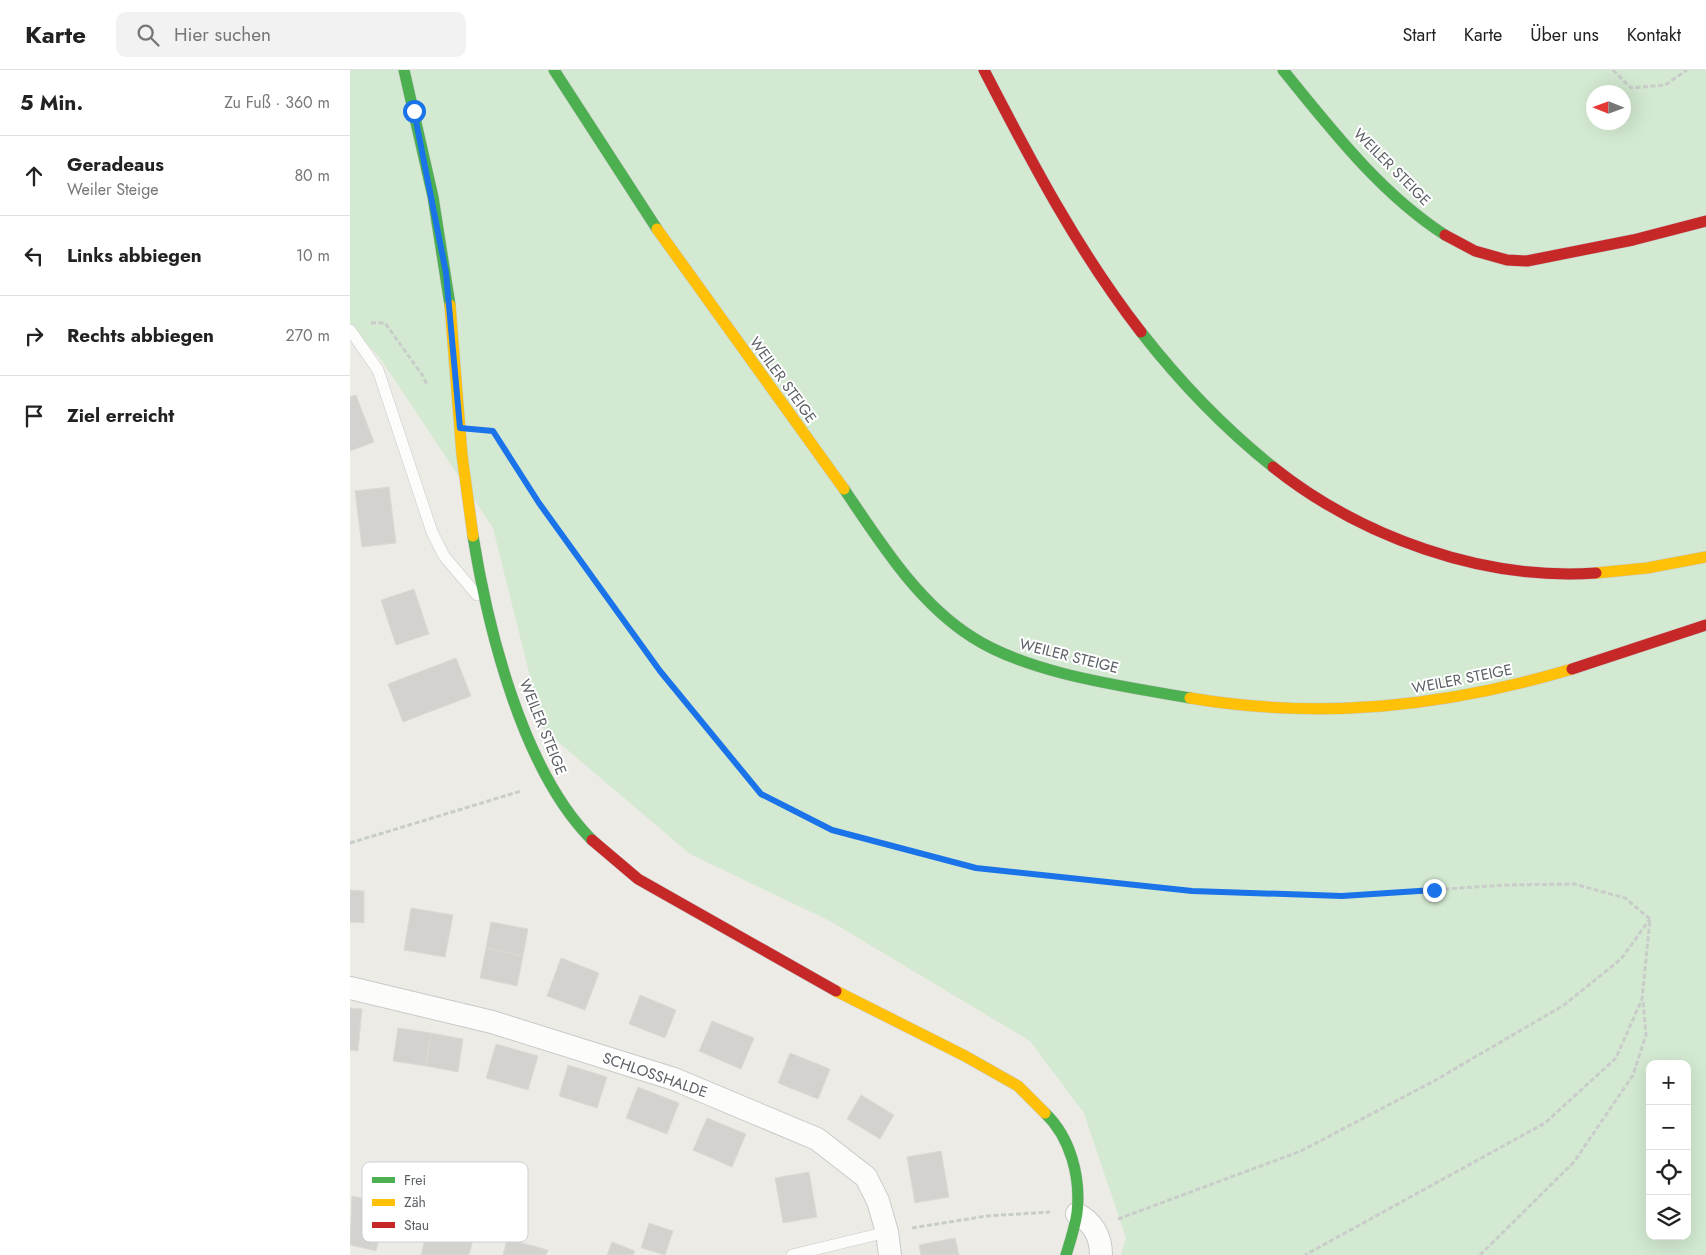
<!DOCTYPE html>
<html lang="de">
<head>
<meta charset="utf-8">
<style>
  :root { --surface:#fff; --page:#f2f2f2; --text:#222; --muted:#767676; --line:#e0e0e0 }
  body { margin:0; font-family:Jost,sans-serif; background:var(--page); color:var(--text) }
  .controls { position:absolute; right:15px; bottom:15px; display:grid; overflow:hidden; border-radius:10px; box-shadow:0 5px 20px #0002 }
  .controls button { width:45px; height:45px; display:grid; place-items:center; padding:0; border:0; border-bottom:1px solid var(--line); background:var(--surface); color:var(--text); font:25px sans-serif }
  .compass { position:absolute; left:1236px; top:15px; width:45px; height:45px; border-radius:50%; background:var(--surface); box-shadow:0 5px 20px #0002; rotate:271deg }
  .stop { position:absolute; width:15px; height:15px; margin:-11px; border:4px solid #1a73e8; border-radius:50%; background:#fff }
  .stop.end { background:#1a73e8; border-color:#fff; box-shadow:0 1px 5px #0008 }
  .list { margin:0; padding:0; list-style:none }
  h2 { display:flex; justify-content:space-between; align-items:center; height:65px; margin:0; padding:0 20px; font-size:21px }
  h2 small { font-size:16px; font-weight:400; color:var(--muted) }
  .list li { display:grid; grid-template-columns:32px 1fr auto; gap:15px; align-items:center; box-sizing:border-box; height:80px; padding:0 20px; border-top:1px solid var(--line) }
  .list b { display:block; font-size:19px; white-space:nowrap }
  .list p { margin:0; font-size:16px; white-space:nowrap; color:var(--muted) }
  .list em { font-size:16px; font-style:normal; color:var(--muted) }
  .icon { flex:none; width:28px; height:28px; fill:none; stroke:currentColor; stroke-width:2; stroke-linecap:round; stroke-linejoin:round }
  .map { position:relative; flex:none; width:1356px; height:1185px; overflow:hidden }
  header { display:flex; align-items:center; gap:30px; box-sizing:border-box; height:70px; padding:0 25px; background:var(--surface); border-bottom:1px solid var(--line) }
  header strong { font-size:24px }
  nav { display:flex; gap:28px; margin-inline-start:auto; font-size:18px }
  .search { width:350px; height:45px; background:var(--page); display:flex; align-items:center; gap:12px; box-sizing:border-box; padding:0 18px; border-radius:10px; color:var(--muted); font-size:19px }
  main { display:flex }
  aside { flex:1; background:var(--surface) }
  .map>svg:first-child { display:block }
  .green { fill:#d3e9d1; fill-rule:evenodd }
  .building { fill:#d3d2cf; stroke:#dcdad5 }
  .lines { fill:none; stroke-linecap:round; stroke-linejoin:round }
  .lane-casing { stroke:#c9c9c8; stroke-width:12 }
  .street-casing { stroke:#c9c9c8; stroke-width:24 }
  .fast-casing { stroke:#c7c8c7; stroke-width:12 }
  .slow-casing { stroke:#c7c8c7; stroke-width:12 }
  .jam-casing { stroke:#c7c8c7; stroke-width:12 }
  .path { stroke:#c8cdca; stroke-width:3; stroke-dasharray:5 2.5; stroke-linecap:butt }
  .lane { stroke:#fcfcfb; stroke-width:11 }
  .street { stroke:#fcfcfb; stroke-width:22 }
  .fast { stroke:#4caf50; stroke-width:11 }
  .slow { stroke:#ffc107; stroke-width:11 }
  .jam { stroke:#c62828; stroke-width:11 }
  .route { stroke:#1a73e8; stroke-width:6 }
  .labels { text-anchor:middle; stroke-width:4; stroke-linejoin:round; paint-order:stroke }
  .street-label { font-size:15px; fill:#5b6065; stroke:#fff }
  .key { fill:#fff; stroke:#cecfd1; stroke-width:1 }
  .key-label { font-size:14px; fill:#5b6065 }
</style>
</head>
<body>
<header>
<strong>Karte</strong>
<div class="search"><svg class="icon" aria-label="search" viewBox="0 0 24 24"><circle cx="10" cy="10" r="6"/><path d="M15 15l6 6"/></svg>Hier suchen</div>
<nav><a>Start</a><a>Karte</a><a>Über uns</a><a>Kontakt</a></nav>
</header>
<main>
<aside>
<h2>5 Min.<small>Zu Fuß · 360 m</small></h2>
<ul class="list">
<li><svg class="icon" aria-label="ahead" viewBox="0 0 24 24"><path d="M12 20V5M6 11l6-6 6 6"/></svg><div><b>Geradeaus</b><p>Weiler Steige</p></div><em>80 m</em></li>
<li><svg class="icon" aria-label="left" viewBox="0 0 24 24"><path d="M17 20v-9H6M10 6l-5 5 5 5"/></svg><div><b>Links abbiegen</b></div><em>10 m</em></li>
<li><svg class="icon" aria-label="right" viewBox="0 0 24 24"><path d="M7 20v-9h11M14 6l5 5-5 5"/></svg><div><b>Rechts abbiegen</b></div><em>270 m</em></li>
<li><svg class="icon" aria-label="arrive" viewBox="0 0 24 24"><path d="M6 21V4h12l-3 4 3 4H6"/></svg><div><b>Ziel erreicht</b></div></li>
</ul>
</aside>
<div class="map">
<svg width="1356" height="1185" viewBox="0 0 1356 1185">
  <rect width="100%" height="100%" fill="#ecebe6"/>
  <path class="green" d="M0,0H1356V1185H771L776,1168L734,1043L680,971L480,851L340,784L193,659L143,458L30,288L0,255ZM1244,22H1274V52H1244ZM1300,994H1337V1166H1300Z"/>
  <path class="building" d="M6,325L24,372L0,381V327Z
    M39,417L46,473L12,477L5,421Z
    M64,519L79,564L46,575L31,530Z
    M106,588L121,626L53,652L38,614Z
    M0,820L14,821V853L0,852Z
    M61,838L103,845L95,887L54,880Z
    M141,852L178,859L173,886L136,878Z
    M136,878L173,886L167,916L130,908Z
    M211,888L249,903L235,940L197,926Z
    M290,925L326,940L315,968L279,954Z
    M0,938L12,939L8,981L0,980Z
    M362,951L404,968L391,999L349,981Z
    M48,958L81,963L76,996L43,991Z
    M81,963L113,969L108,1002L76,996Z
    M146,974L188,986L178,1020L136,1008Z
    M440,983L480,999L468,1029L428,1013Z
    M218,995L257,1007L247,1038L209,1026Z
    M288,1017L329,1033L317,1064L276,1048Z
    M511,1025L544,1045L530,1069L497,1049Z
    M357,1048L396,1064L382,1097L343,1080Z
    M591,1081L599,1127L565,1133L557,1087Z
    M459,1102L467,1147L433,1153L425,1108Z
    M2,1126L37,1134L26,1181L0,1175Z
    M80,1147L126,1158L119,1185H71Z
    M299,1153L323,1161L315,1185L291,1178Z
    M605,1168L609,1185H571L569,1175Z
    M157,1169L198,1180L196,1185H153Z
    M262,1172L285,1181L283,1185H257Z"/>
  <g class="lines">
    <defs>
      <path id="lane" d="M0,260L28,300L82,462L94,486L127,525
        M442,1185L537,1162"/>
      <path id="street" d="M0,918L142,952L324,1009L467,1069L516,1107L528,1131L537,1162L540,1185
        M727,1144C743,1152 751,1167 751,1185"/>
      <path id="fast" d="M54,0L83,127L100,235
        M204,0L307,159
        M933,0C981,59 1030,123 1095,165
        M791,262C830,312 873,357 923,397
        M494,419C530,472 567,532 622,567C679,604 773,616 840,628
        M123,466C138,560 173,701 242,770
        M695,1043C721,1068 731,1108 727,1143C725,1157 720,1172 716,1185"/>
      <path id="slow" d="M307,159L494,419
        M100,235L112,385L123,466
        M1246,503L1297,498L1356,487
        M840,628C971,650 1095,637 1222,599
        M486,921L615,986L668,1016L695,1043"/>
      <path id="jam" d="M634,0C681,91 728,181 791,262
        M1095,165L1125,181L1157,190L1177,191L1283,170L1356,151
        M923,397C1011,467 1133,511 1246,503
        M1222,599L1356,555
        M242,770L288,809L486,921"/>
    </defs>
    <use href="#lane" class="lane-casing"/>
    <use href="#street" class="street-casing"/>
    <use href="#fast" class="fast-casing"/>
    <use href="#slow" class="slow-casing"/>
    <use href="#jam" class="jam-casing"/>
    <path class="path" d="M1263,0L1281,18L1315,15L1337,0
      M21,253H35L73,306L77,315
      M138,361H143L189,433L310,601L411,723L481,760L626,798L842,821L992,826L1155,815L1224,814L1275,828L1300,849L1292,929L1266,988L1195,1053L955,1185
      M0,773L171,721
      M768,1149L951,1081L1084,1011L1214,935L1271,889L1300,849
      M562,1158L637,1146L700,1142
      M1130,1185L1224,1092L1283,1005L1296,965L1293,930"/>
    <use href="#lane" class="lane"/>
    <use href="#street" class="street"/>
    <use href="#fast" class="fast"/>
    <use href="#slow" class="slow"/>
    <use href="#jam" class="jam"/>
  </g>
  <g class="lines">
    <path class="route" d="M64,41L96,203L110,358L143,361L189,433L310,601L411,724L482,760L626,798L842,821L992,826L1084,820"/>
  </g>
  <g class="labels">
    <g class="street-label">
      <text transform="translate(1042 97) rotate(45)" y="5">WEILER STEIGE</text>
      <text transform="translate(433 310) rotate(54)" y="5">WEILER STEIGE</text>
      <text transform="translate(719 586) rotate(14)" y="5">WEILER STEIGE</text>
      <text transform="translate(1112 609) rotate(-11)" y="5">WEILER STEIGE</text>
      <text transform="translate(193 657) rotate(68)" y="5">WEILER STEIGE</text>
      <text transform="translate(305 1005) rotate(19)" y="5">SCHLOSSHALDE</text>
    </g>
  </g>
  <rect x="12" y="1092" width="166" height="80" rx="8" class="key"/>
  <rect x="22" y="1107" width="23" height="6" fill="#4caf50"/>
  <rect x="22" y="1129" width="23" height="7" fill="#ffc107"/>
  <rect x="22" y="1152" width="23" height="6" fill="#c62828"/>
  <g class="key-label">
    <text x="54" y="1115">Frei</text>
    <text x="54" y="1137">Zäh</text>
    <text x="54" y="1160">Stau</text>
  </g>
</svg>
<div class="controls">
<button>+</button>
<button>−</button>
<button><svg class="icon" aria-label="locate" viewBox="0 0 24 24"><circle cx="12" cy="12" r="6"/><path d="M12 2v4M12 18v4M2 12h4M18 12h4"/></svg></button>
<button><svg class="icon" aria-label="layers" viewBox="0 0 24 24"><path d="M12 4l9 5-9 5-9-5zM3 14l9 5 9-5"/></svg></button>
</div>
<svg class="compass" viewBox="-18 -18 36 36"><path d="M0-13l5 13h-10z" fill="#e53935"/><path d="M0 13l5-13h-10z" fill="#767676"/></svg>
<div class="stop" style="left:64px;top:41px"></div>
<div class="stop end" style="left:1084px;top:820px"></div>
</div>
</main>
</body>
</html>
